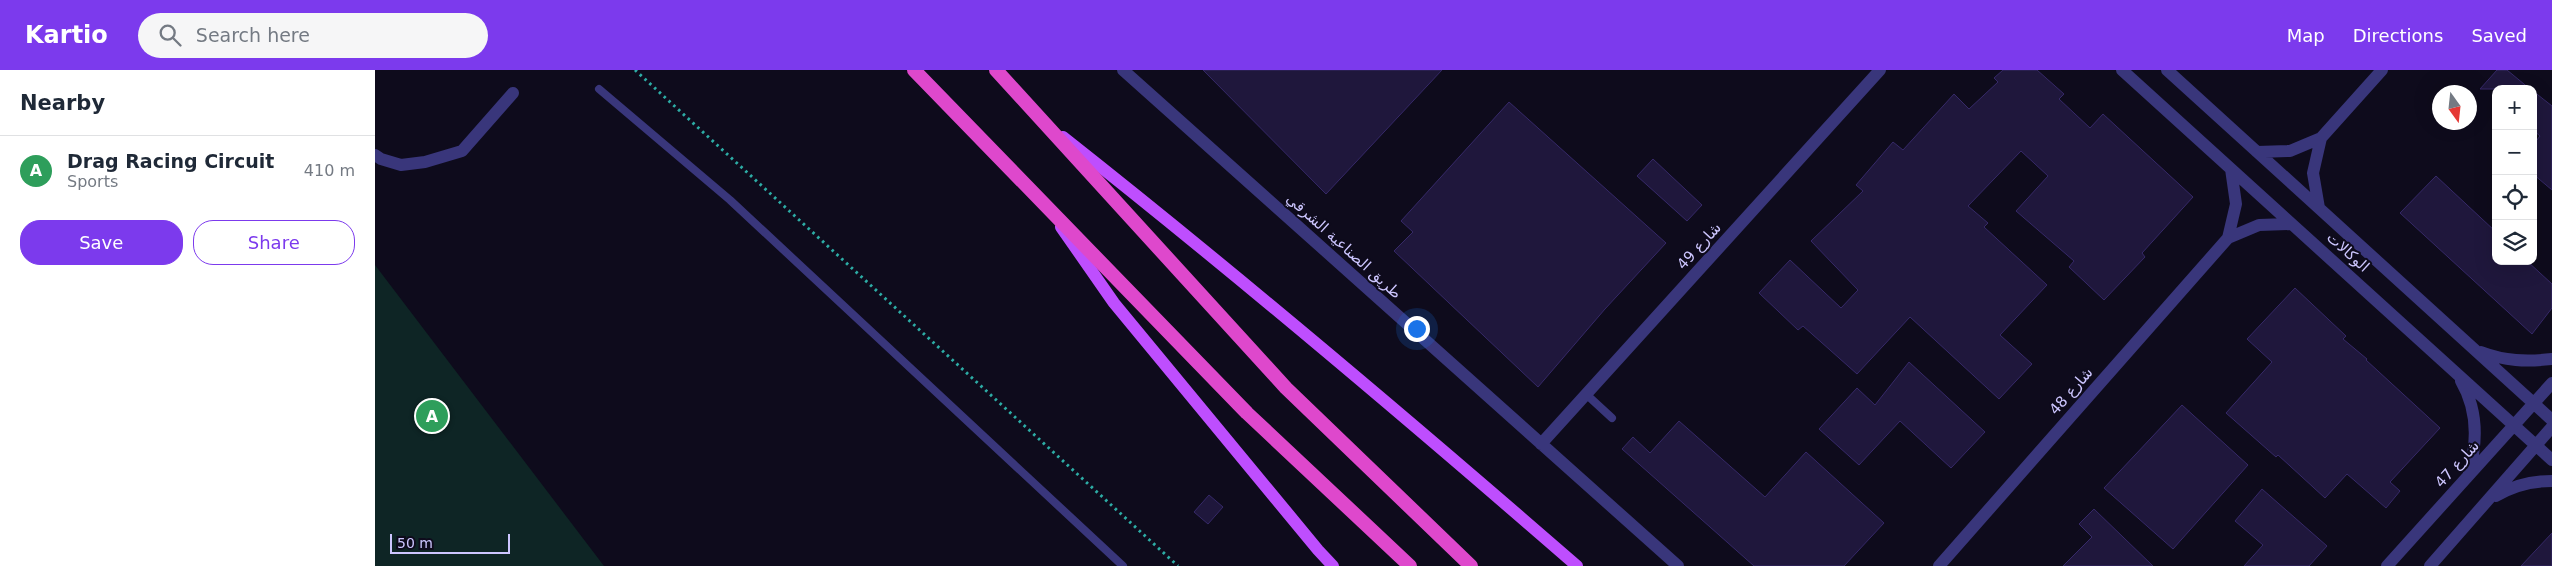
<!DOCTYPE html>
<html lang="en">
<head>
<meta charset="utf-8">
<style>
  :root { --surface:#fff; --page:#f6f6f7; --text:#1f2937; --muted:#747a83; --line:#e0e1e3; --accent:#7c3aed }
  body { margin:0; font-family:"DejaVu Sans","Noto Naskh Arabic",sans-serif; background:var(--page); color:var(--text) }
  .controls { position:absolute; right:15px; top:15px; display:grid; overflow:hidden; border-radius:10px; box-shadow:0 5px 20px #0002 }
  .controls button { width:45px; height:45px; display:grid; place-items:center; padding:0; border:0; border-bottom:1px solid var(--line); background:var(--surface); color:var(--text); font:25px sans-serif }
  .compass { position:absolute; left:2057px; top:15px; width:45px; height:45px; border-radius:50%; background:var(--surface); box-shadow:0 5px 20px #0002; rotate:165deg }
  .scale { position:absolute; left:15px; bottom:12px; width:120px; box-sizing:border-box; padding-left:5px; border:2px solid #cdc6ff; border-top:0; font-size:14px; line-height:18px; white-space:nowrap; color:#cdc6ff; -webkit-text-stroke:4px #0e0b1c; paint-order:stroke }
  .you { position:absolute; left:1041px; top:258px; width:18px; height:18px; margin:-12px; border:4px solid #fff; border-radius:50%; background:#1a73e8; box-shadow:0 0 0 8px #1a73e833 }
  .badge { display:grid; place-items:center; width:32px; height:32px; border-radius:50%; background:var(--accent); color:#fff; font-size:16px; font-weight:700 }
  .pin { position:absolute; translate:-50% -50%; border:2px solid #fff; box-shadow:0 1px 5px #0006 }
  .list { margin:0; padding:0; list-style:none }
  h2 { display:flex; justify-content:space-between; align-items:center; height:65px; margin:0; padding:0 20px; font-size:21px }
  h2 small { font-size:16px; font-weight:400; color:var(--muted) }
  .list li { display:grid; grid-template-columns:32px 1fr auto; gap:15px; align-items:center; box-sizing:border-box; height:70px; padding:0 20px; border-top:1px solid var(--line) }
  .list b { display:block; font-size:19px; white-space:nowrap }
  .list p { margin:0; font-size:16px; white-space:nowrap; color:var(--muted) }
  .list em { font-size:16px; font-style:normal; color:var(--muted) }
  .actions { display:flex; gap:10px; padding:15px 20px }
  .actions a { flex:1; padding:11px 0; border:1px solid var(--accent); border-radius:20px; text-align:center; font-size:18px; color:var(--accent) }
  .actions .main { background:var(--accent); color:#fff }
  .icon { flex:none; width:28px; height:28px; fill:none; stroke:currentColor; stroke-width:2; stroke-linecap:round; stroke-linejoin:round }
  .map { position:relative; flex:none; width:2177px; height:496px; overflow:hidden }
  header { display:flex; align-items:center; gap:30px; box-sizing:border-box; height:70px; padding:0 25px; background:var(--accent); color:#fff }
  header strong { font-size:24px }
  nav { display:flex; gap:28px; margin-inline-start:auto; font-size:18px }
  .search { width:350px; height:45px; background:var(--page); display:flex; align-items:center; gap:12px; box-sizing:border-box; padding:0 18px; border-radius:28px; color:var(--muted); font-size:19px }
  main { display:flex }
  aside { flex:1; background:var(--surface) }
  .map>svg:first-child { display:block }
  .green { fill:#0e2525 }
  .building { fill:#1f173c; stroke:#362968 }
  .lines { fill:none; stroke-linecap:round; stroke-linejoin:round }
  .path { stroke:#2daca5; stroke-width:3; stroke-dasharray:2.5 4; stroke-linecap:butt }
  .service { stroke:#39367b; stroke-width:8 }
  .minor { stroke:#39367b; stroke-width:12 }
  .primary { stroke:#be4efe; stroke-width:12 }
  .trunk { stroke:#de48cc; stroke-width:14 }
  .labels { text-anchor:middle; stroke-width:4; stroke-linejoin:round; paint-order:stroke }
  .street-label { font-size:15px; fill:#cdc6ff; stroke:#0e0b1c }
</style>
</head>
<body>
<header>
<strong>Kartio</strong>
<div class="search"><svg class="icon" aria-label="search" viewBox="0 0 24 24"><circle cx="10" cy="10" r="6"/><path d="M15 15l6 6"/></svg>Search here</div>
<nav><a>Map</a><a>Directions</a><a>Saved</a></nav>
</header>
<main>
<aside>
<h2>Nearby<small></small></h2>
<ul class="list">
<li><span class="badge" style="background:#2e9e5b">A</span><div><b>Drag Racing Circuit</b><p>Sports</p></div><em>410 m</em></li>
</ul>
<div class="actions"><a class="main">Save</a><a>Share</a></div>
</aside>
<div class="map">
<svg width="2177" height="496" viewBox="0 0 2177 496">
  <rect width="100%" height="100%" fill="#0e0b1c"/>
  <path class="green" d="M0,195L229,496H0Z"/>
  <path class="building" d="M828,0H1067L951,124Z
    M1628,0H1662L1689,24L1684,29L1715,58L1728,44L1818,127L1767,183L1770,187L1729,230L1694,197L1699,191L1641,141L1673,106L1646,81L1593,136L1613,153L1609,157L1672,215L1625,265L1657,294L1624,329L1535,247L1482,304L1428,256L1423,260L1384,223L1415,190L1466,238L1483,220L1436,171L1488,121L1481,115L1518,72L1528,80L1579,24L1594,39L1623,12L1619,8Z
    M2122,0H2132L2155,19H2105Z
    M2158,21L2177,36V120L2158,104V75L2165,66L2158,60Z
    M1134,32L1291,173L1230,239L1163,317L1019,181L1038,162L1026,151Z
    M1278,89L1327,135L1312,151L1262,106Z
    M2061,106L2121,162V191H2152L2177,214V238L2157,264L2025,143Z
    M1920,218L1971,266L1968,269L1992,289L1991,290L2065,358L2015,412L2025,421L2011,438L1972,404L1950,428L1903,385L1901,387L1851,343L1897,292L1872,269Z
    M1534,292L1610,362L1576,398L1525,351L1484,395L1444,359L1482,318L1500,335Z
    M1807,335L1873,395L1798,479L1729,418Z
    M1304,351L1390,427L1431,382L1509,453L1469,496H1379L1247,379L1258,367L1275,383Z
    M1887,419L1952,476L1934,496H1869L1888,475L1860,451Z
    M834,425L848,437L833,454L819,442Z
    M1719,439L1778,496H1688L1717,467L1704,454Z
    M2177,463V496H2146Z"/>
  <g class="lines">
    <path class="path" d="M260,0L803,496"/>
    <path class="service" d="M224,19L355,130L748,496
      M1212,325L1237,348"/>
    <path class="minor" d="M748,0L1303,496
      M1747,0L2177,390
      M1792,0L2177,350
      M1882,82L1915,81L1946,68L2007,0
      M0,85L6,89L26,95L50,92L87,81L138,23
      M1944,138L1938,103L1946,68
      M1853,168L1861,134L1856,99
      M2106,282C2130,291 2151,292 2177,289
      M2086,311C2103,340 2103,370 2094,402
      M1166,374L1505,0
      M2121,426C2139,415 2156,411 2177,411
      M1564,496L1853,168L1884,155L1917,154
      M2012,496L2177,313
      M2055,496L2177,357"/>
    <path class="primary" d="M688,67C863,205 1034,350 1202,496
      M686,157L739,233L943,480L958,496"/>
    <path class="trunk" d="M539,0L872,343L1035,496
      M621,0L911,318L1096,496"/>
  </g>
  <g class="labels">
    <g class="street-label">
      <text transform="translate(969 176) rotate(42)" y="5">طريق الصناعية الشرقي</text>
      <text transform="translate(1324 176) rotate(-48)" y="5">شارع 49</text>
      <text transform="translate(1973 182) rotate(42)" y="5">الوكالات</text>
      <text transform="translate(1696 321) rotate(-49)" y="5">شارع 48</text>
      <text transform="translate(2082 394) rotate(-48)" y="5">شارع 47</text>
    </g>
  </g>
</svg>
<div class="controls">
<button>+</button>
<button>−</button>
<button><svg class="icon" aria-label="locate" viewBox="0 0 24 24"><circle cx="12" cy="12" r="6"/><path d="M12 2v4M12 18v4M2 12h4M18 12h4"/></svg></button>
<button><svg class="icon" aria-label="layers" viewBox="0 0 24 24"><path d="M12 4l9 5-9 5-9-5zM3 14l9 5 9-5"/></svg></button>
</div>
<svg class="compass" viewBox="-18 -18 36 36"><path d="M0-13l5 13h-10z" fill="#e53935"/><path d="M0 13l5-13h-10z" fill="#747a83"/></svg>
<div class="scale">50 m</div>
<div class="you"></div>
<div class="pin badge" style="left:57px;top:346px;background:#2e9e5b">A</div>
</div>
</main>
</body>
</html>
